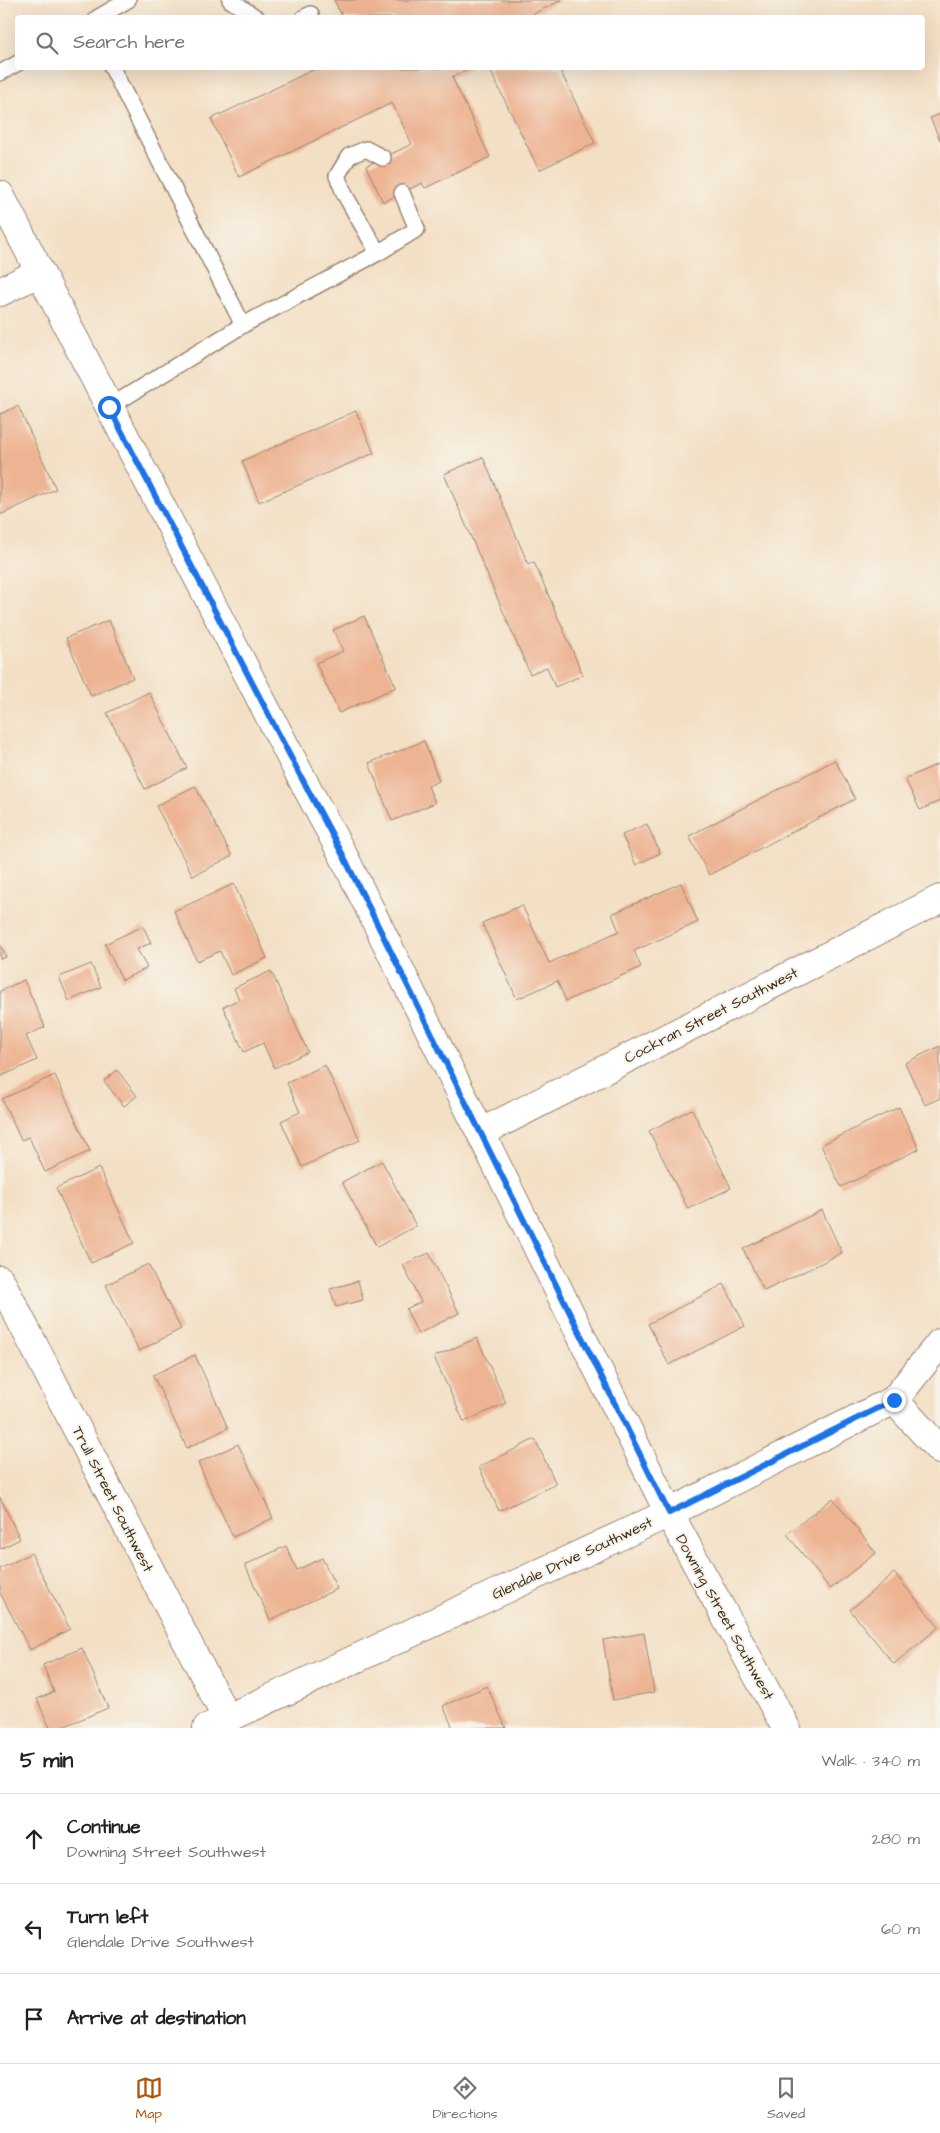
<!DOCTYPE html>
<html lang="en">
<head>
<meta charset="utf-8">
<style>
  :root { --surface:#fff; --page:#f2f2f2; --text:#202124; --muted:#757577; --line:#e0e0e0; --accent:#b45309 }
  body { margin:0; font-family:"Architects Daughter",sans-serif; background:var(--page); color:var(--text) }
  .stop { position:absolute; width:15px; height:15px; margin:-11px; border:4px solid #1a73e8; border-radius:50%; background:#fff }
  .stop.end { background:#1a73e8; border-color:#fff; box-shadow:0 1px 5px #0008 }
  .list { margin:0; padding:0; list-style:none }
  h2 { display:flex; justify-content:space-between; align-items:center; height:65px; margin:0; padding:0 20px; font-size:21px }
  h2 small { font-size:16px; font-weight:400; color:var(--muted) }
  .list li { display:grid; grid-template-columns:32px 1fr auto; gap:15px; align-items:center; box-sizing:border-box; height:90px; padding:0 20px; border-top:1px solid var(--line) }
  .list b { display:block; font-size:19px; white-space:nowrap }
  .list p { margin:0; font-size:16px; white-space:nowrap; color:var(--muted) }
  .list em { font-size:16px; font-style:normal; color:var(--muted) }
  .icon { flex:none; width:28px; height:28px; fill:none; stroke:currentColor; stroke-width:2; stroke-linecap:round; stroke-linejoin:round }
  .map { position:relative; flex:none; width:940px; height:1728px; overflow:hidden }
  .search { position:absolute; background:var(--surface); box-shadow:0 5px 20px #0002; left:15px; right:15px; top:15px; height:55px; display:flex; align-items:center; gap:12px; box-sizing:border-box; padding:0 18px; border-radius:5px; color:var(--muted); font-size:19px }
  .sheet { height:335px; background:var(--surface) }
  nav { display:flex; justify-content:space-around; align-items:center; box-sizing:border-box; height:70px; border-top:1px solid var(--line); background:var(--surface); font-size:14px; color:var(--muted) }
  nav a { display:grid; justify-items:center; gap:2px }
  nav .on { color:var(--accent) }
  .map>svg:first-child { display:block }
  .building { fill:#edb493 }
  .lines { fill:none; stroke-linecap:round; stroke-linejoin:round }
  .service-casing { stroke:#978471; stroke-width:18 }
  .minor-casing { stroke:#978471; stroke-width:30 }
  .tertiary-casing { stroke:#978471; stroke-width:30 }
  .service { stroke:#fff; stroke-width:15 }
  .minor { stroke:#fff; stroke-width:28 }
  .tertiary { stroke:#fff; stroke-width:28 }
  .route { stroke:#1a73e8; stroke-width:6 }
  .labels { text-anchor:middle; stroke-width:4; stroke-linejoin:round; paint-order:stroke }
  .street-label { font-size:15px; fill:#3b2a1e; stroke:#f7f3e8 }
</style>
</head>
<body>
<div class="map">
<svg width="940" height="1728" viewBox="0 0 940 1728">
  <rect width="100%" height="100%" fill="#f7f3e8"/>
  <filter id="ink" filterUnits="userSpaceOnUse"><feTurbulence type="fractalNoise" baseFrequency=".02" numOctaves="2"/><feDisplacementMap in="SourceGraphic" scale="10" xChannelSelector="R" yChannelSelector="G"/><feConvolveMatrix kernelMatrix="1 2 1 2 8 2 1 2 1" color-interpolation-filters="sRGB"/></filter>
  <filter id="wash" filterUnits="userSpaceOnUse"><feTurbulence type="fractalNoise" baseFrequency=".0096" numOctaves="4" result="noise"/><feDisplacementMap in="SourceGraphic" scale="20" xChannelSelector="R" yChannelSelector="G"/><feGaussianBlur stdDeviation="1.12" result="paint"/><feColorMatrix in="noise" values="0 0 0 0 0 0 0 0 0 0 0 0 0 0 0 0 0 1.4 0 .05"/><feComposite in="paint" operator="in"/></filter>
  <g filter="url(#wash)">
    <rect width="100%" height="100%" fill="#f3dfc4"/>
    <g id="blocks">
      <path class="building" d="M334,0H562L533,14L535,18H343Z
        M317,68H473L452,77L490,157L425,188L422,183L383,202L366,166L412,144L392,103L239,177L211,119Z
        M489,68H559L595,143L539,170Z
        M940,114V140L930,118Z
        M18,406L56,489L0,515V414Z
        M356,411L374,453L259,502L242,461Z
        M483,457L528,564L534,562L583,675L555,687L547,667L530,674L444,474Z
        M364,616L396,687L339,713L316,663L343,651L333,630Z
        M109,620L133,678L91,696L66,638Z
        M149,692L187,768L145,789L107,713Z
        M424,741L439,781L428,786L435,803L392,821L369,763Z
        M835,760L855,799L709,875L689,836Z
        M940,763V801L920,810L905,779Z
        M195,786L232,856L193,876L156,806Z
        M647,824L660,853L636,865L622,835Z
        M681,883L698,922L634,951L641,967L566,1001L557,981L517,999L482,923L522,905L549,963L619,931L612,914Z
        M234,884L267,958L231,975L220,951L197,961L174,911Z
        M143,926L151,943L137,949L147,968L122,980L105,944Z
        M0,944L6,957L0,959Z
        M91,964L101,987L69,1001L59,977Z
        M271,971L308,1052L274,1068L263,1043L244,1052L223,1007L239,999L234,988Z
        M24,980L45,1027L26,1036L37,1060L0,1077V991Z
        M940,1046V1098L925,1105L905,1063Z
        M325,1065L360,1140L302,1167L281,1121L300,1112L287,1083Z
        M117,1070L137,1096L124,1106L104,1081Z
        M55,1075L90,1151L45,1172L29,1137L21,1140L2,1099Z
        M899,1107L919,1149L841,1187L821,1145Z
        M692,1109L731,1188L688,1209L649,1131Z
        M382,1161L416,1226L377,1247L342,1182Z
        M99,1168L134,1243L91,1263L56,1188Z
        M822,1210L842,1253L764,1291L743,1249Z
        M429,1253L459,1313L418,1334L406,1309L421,1302L403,1265Z
        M148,1264L181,1329L139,1351L106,1285Z
        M358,1281L363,1300L336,1307L330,1289Z
        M724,1284L745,1326L669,1365L648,1324Z
        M477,1338L506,1403L464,1422L434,1357Z
        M195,1355L228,1428L187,1448L153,1375Z
        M535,1439L556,1484L499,1511L479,1467Z
        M238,1444L273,1518L233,1537L198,1463Z
        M0,1497L20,1539L0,1549Z
        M833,1498L876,1553L830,1589L787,1534Z
        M286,1546L297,1570L322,1558L337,1589L270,1620L245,1565Z
        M31,1553L70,1629L30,1650L0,1593V1569Z
        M894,1573L939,1627L894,1664L850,1610Z
        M644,1633L654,1692L613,1700L603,1640Z
        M82,1648L108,1708L60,1728H50L37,1699L54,1692L43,1665Z
        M487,1686L506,1728H453L443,1706Z"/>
    </g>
  </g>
  <g filter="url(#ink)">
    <use href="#blocks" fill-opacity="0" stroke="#978471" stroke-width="1"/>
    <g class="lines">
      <defs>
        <path id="service" d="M230,0L257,18
          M97,18L128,0
          M303,18L311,14
          M0,73L18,63
          M378,253L345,195L337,176L349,156L366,149L383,158
          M243,325L378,253L417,229L402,193
          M109,407L243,325L112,68"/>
        <path id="minor" d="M0,292L40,272
          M482,1132L940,899
          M0,1280L227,1719
          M894,1400L940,1450
          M669,1513L894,1400L940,1343"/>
        <path id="tertiary" d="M0,195L300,775L344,857L669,1513L786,1728
          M207,1728L669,1513"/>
      </defs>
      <use href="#service" class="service-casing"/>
      <use href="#minor" class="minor-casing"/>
      <use href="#tertiary" class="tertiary-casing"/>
      <use href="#service" class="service"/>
      <use href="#minor" class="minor"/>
      <use href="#tertiary" class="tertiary"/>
    </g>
  </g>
  <g class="lines" filter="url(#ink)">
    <path class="route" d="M109,407L300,775L344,857L669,1513L894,1400"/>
  </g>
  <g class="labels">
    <g class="street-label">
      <text transform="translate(711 1015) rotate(-27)" y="5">Cockran Street Southwest</text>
      <text transform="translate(113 1499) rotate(63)" y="5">Trull Street Southwest</text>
      <text transform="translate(572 1558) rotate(-25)" y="5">Glendale Drive Southwest</text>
      <text transform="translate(725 1617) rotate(61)" y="5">Downing Street Southwest</text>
    </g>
  </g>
</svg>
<div class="stop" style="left:109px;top:407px"></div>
<div class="stop end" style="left:894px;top:1400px"></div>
<div class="search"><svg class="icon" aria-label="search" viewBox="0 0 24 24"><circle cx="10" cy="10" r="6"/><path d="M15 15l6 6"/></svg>Search here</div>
</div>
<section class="sheet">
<h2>5 min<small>Walk · 340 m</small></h2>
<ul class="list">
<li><svg class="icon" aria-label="ahead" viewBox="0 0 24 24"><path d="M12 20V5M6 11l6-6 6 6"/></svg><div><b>Continue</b><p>Downing Street Southwest</p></div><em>280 m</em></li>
<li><svg class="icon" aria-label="left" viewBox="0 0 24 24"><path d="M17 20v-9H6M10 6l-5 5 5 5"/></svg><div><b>Turn left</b><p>Glendale Drive Southwest</p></div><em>60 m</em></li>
<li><svg class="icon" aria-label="arrive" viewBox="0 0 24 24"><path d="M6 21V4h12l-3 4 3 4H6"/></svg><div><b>Arrive at destination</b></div></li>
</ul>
</section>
<nav>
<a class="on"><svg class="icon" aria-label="map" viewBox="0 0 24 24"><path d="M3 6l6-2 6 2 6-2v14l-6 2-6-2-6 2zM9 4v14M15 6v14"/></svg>Map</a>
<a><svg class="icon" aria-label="directions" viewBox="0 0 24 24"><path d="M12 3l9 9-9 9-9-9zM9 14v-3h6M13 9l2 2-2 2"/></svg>Directions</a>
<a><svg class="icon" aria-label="saved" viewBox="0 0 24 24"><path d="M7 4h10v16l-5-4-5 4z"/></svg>Saved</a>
</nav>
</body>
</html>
